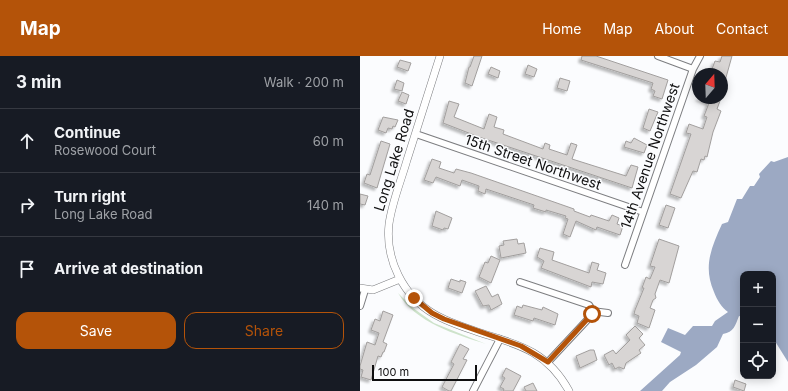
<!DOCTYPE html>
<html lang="en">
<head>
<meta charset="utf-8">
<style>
  :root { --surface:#171b24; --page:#20242c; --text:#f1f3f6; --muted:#9ea1a6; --line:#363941; --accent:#b45309 }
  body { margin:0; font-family:Inter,sans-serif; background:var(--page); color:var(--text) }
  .controls { position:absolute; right:12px; bottom:12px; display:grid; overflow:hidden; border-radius:8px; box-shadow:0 2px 10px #0003 }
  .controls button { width:36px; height:36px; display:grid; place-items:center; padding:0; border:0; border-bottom:1px solid var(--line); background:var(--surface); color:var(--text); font:20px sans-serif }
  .compass { position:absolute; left:332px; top:12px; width:36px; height:36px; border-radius:50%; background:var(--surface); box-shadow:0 2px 10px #0003; rotate:19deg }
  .scale { position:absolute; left:12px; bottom:10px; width:105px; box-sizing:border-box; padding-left:4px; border:2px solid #0f0f10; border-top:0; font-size:11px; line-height:14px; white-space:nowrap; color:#0f0f10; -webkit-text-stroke:3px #fbfcfe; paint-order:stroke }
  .stop { position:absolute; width:12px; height:12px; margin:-9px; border:3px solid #b45309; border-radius:50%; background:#fff }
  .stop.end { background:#b45309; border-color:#fff; box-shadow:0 1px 4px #0008 }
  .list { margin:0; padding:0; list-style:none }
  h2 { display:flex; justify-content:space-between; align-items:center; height:52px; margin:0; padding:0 16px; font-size:17px }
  h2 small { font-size:13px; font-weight:400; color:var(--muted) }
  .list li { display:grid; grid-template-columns:26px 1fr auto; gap:12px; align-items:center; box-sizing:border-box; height:64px; padding:0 16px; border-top:1px solid var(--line) }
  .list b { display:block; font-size:15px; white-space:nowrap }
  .list p { margin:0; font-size:13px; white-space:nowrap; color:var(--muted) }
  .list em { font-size:13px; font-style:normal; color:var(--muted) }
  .actions { display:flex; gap:8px; padding:12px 16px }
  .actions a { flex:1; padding:9px 0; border:1px solid var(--accent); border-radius:12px; text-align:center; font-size:14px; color:var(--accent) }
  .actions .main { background:var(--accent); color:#fff }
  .icon { flex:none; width:22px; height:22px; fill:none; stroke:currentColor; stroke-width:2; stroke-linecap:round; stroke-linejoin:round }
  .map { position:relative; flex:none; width:428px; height:335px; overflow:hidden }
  header { display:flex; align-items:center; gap:24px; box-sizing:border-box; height:56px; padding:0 20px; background:var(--accent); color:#fff }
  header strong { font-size:19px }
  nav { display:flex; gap:22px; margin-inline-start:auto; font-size:14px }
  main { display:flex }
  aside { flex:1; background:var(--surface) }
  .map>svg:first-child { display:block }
  .green { fill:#cee3cb }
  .water { fill:#9ca9c3 }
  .building { fill:#d8d5d4; stroke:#a29f9e; filter:url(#shadow) }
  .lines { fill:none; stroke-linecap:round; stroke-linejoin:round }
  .minor-casing { stroke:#7d7e81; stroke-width:8 }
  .tertiary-casing { stroke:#7d7e81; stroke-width:8 }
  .minor { stroke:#fff; stroke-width:6 }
  .tertiary { stroke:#fff; stroke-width:7 }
  .route { stroke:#b45309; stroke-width:5 }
  .labels { text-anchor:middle; stroke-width:3; stroke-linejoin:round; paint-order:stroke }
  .street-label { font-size:14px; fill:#0f0f10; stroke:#fbfcfe }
</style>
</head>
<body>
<header>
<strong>Map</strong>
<nav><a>Home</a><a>Map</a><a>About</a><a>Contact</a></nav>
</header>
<main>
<aside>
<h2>3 min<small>Walk · 200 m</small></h2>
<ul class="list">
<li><svg class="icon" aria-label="ahead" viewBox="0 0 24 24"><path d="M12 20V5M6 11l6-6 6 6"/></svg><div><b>Continue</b><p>Rosewood Court</p></div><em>60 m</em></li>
<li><svg class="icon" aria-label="right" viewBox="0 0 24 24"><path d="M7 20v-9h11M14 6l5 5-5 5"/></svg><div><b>Turn right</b><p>Long Lake Road</p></div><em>140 m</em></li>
<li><svg class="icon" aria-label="arrive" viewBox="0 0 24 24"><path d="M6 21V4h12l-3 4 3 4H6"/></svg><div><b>Arrive at destination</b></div></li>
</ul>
<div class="actions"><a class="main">Save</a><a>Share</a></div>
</aside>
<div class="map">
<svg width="428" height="335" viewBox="0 0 428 335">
  <defs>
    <filter id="shadow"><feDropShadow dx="-2.5" dy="2.5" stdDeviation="1" flood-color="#0004"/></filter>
  </defs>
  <rect width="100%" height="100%" fill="#fbfcfe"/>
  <path class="green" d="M38,237L53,252L74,267L126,288C95,278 56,267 38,237Z"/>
  <path class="water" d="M428,101V306L413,282V218H383V261L379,260C375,270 374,276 363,278L357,291L336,309L310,326L302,335H280L320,299L321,296L301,286L308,272L325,279L333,270H352L355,265L368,256C362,252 357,244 354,236C343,211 351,192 362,168L368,166L377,143H382L390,130H394L400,121L399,118L411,105L414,106Z"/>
  <path class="building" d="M114,0H122L112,30L105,27L109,11H110Z
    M222,0H236L308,24L302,43L293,40L295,35L291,33L293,27L221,4Z
    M362,0H372L363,32L362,18L354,16L355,13H352L355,5L360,6Z
    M40,4L51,7L48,15L37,11Z
    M168,9L177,13L174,21L165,18Z
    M131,11L140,15L138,22L128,18Z
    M200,22L210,25L207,35L197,32Z
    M37,24L44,27L42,35L34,33Z
    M42,36L49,39L46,48L38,45Z
    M338,42H361L357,53L361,55L353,76L347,101L345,100L344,104L341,103L337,116L333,115L321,142L310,138L331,78L326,77L329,68L343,73L347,61L344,60L349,47Z
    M89,45L99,48L94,61L124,73L129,58L137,61L134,71L144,74L143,78L183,93L185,87L190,89L189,93L207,99L211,87L217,89L212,103L266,120L271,109L278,111L272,132L119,81L83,67Z
    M289,53L298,56L290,75L283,72Z
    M23,61L38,64L35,71L33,70L32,73L28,72L26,77L18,74Z
    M274,82L287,89L284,97L264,91L266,85L271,87Z
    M21,85L30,88L17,132L4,127L7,118L10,119Z
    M72,103L81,106L79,112L94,117L96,113L111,117L214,153V155L230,161L231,159L249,165L252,159L259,162L257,168L263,170L260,179L237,171L236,174L216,165L210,181L203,178L208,163L205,162L206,160L186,154V156L173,152L174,149L126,133L125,138L118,135L119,130L102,124L100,130L76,121L73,127L64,124Z
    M0,138L8,140L5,149L0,148Z
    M306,149L315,152L308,172L299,169Z
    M76,155L92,162L88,173L84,172L83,174L72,170Z
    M157,183L158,188L164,187L166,197L141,202L139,190L144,189L143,185Z
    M299,183L319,190L309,227L300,224L295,238L296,242L293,244L290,252L295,254L289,272L277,267L279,260L274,258L275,254L284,232H282L286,221L290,223L295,211L290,210Z
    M180,192L194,196L192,204L229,217L232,206L239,208L237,214L246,217L243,228L232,226L231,231L181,212L184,205L177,201Z
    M131,200L140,204L131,227L119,221L125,206L128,207Z
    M91,223L100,226V224L106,226L102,237L88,232Z
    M126,230L132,241L138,238L142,248L131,254L129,249L123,250L115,235Z
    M163,249L182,254L183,251L198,258L195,269L174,262L173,265L154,259L157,250L162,252Z
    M23,255L33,259L23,286L27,288L24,296H23L21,301L18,300L11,324L1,321L3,314L0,313V310L7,286L15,289L19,277L11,274L15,263L20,265Z
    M275,270L283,278L279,282L285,289L279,294L281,297L266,307L264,313L259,311L255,313L252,307L249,309L244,299L253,294L256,298L270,284L266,279Z
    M100,288L109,293L103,303L107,304L91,335H89L82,331L94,308L91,306Z
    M230,294H234L237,304L220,312L216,300Z
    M146,312L161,320L153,335H143L144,333L140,331L145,322L142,320Z
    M375,324L386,328L384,335L373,331Z
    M173,327L177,335H166L164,331Z"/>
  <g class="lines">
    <defs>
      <path id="minor" d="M298,0L333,13
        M56,78L283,156
        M265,209L333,13L340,0
        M160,226L229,249C232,253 233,257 230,261L188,306
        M0,250L5,234
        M232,255L248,257
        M113,335L140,283"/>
      <path id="tertiary" d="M80,0C69,35 58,69 47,104C41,125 32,146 29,168C25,203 43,240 74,258C89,267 107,272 124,278C162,289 189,298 209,335
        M0,232L13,234L40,223"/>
    </defs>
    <use href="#minor" class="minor-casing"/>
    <use href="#tertiary" class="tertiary-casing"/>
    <use href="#minor" class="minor"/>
    <use href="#tertiary" class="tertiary"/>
  </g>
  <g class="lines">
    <path class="route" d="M54,242L72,257L84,263L161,290L188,306L232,258"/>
  </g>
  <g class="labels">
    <g class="street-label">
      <text transform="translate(290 100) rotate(-71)" y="5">14th Avenue Northwest</text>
      <text transform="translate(34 104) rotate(-73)" y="5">Long Lake Road</text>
      <text transform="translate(173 106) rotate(19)" y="5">15th Street Northwest</text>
    </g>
  </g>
</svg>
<div class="controls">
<button>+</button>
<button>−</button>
<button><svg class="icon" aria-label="locate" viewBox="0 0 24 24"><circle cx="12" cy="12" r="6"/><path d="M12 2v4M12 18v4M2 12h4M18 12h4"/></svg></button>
</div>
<svg class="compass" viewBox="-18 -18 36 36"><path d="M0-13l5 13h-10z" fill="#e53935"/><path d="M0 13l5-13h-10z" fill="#9ea1a6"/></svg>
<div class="scale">100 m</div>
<div class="stop" style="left:232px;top:258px"></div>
<div class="stop end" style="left:54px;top:242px"></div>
</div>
</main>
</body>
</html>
